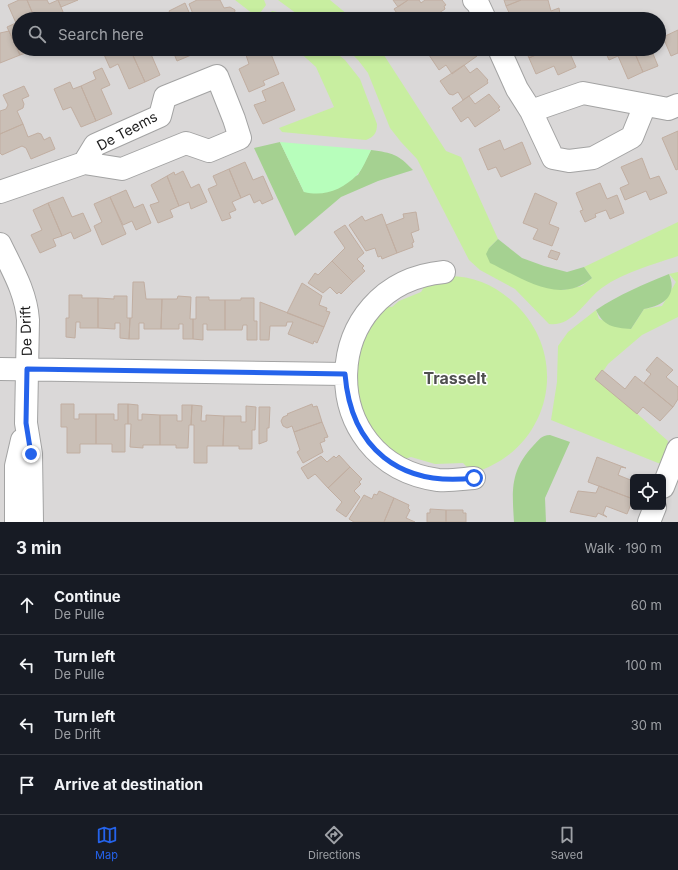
<!DOCTYPE html>
<html lang="en">
<head>
<meta charset="utf-8">
<style>
  :root { --surface:#171b24; --page:#20242c; --text:#f1f3f6; --muted:#9ea1a6; --line:#363941; --accent:#2563eb }
  body { margin:0; font-family:Inter,sans-serif; background:var(--page); color:var(--text) }
  .controls { position:absolute; right:12px; bottom:12px; display:grid; overflow:hidden; border-radius:6px; box-shadow:0 2px 6px #0003 }
  .controls button { width:36px; height:36px; display:grid; place-items:center; padding:0; border:0; border-bottom:1px solid var(--line); background:var(--surface); color:var(--text); font:20px sans-serif }
  .stop { position:absolute; width:12px; height:12px; margin:-9px; border:3px solid #2563eb; border-radius:50%; background:#fff }
  .stop.end { background:#2563eb; border-color:#fff; box-shadow:0 1px 4px #0008 }
  .list { margin:0; padding:0; list-style:none }
  h2 { display:flex; justify-content:space-between; align-items:center; height:52px; margin:0; padding:0 16px; font-size:17px }
  h2 small { font-size:13px; font-weight:400; color:var(--muted) }
  .list li { display:grid; grid-template-columns:26px 1fr auto; gap:12px; align-items:center; box-sizing:border-box; height:60px; padding:0 16px; border-top:1px solid var(--line) }
  .list b { display:block; font-size:15px; white-space:nowrap }
  .list p { margin:0; font-size:13px; white-space:nowrap; color:var(--muted) }
  .list em { font-size:13px; font-style:normal; color:var(--muted) }
  .icon { flex:none; width:22px; height:22px; fill:none; stroke:currentColor; stroke-width:2; stroke-linecap:round; stroke-linejoin:round }
  .map { position:relative; flex:none; width:678px; height:522px; overflow:hidden }
  .search { position:absolute; background:var(--surface); box-shadow:0 2px 6px #0003; left:12px; right:12px; top:12px; height:44px; display:flex; align-items:center; gap:10px; box-sizing:border-box; padding:0 14px; border-radius:22px; color:var(--muted); font-size:15px }
  .sheet { height:292px; background:var(--surface) }
  nav { display:flex; justify-content:space-around; align-items:center; box-sizing:border-box; height:56px; border-top:1px solid var(--line); background:var(--surface); font-size:11px; color:var(--muted) }
  nav a { display:grid; justify-items:center; gap:2px }
  nav .on { color:var(--accent) }
  .map>svg:first-child { display:block }
  .residential { fill:#dad8d8; fill-rule:evenodd }
  .grass { fill:#c8eea0 }
  .forest { fill:#a5d191 }
  .park { fill:#b7febb }
  .building { fill:#cabfb6; stroke:#c1aea1 }
  .lines { fill:none; stroke-linecap:round; stroke-linejoin:round }
  .minor-casing { stroke:#a3a3a3; stroke-width:24 }
  .minor { stroke:#fff; stroke-width:22 }
  .route { stroke:#2563eb; stroke-width:5 }
  .labels { text-anchor:middle; stroke-width:3; stroke-linejoin:round; paint-order:stroke }
  .street-label { font-size:14px; fill:#1c1c1c; stroke:#fff }
  .quarter-label { font-size:16px; font-weight:bold; fill:#4f4f4f; stroke:#fff }
</style>
</head>
<body>
<div class="map">
<svg width="678" height="522" viewBox="0 0 678 522">
  <rect width="100%" height="100%" fill="#eee9e0"/>
  <path class="residential" d="M0,0H678V522H0ZM19,19H659V49H19ZM633,477H663V507H633Z"/>
  <path class="grass" d="M235,0H264L266,5L257,17Z
    M278,0H330L353,19H304Z
    M272,11L277,12L288,19H263Z
    M296,49H331L345,60L360,79L377,124C377,133 374,137 366,140L282,132L279,128L334,107L316,67Z
    M347,49H380L446,151L461,157L498,239L489,248L563,290L582,286L592,278L584,267L678,222V256C652,265 620,273 598,291C584,303 571,327 549,324L515,289L480,270L469,260L417,159L401,142L390,128L368,73L358,60Z
    M678,272V317L642,335L608,364L598,379L668,441L663,465L551,420L557,382L558,346L568,332L596,310L599,319L631,329L644,309L662,306L676,282L669,274Z
    M445,276C471,275 493,284 512,301C573,355 551,450 473,473L463,463L435,464L411,457L402,460L364,423L353,360L383,306L392,307L399,301L421,292L426,284Z"/>
  <path class="forest" d="M280,142L304,192L358,175L371,150C393,153 398,154 413,170L378,181L341,197L295,236L254,148Z
    M498,239L522,258L544,266L567,272L584,267L592,278C559,306 522,278 490,263L486,254L489,248Z
    M669,274C678,296 663,306 644,309L631,329C614,328 603,326 596,310C620,294 642,285 669,274Z
    M550,435L570,442L545,498L546,522H514C512,490 510,471 533,446C539,440 541,435 550,435Z"/>
  <path class="park" d="M280,142L371,150C367,158 363,169 357,175C342,190 324,197 304,192Z"/>
  <path class="building" d="M19,0H27L35,19H19V49H28L29,52L20,55L7,27L16,23L8,5Z
    M27,0H47L49,4L58,0L66,19H35Z
    M58,0H78L61,7Z
    M197,0H220L224,8L230,7L235,10L234,16L230,19H195L189,4Z
    M393,0H408L398,7Z
    M408,0H419L421,3L425,0H442L446,5L444,6L445,9L430,19H416L413,15L408,19H401L394,9Z
    M504,0H521L506,6Z
    M521,0H548L551,11L559,8L560,14L548,19H512L506,6Z
    M185,3L192,19H173L169,11Z
    M454,14L458,19H447Z
    M560,14L562,18L559,19H548Z
    M678,30V53L671,56L663,37Z
    M9,31L20,55L0,63V33Z
    M106,49H130L145,82L129,89L118,64L110,68L102,50Z
    M130,49H157L150,52L160,75L145,82Z
    M172,49H194L196,53L177,61Z
    M259,49H269L279,74L263,81L265,85L249,92L239,69L249,64L246,55Z
    M437,49L452,50L474,49L477,56L452,74L446,65L439,70L429,55Z
    M525,49H549L529,58Z
    M549,49H568L576,67L558,75L554,66L536,74L529,58Z
    M604,49H633L643,72L628,79L618,56L609,60Z
    M633,49H651L658,66L643,72Z
    M464,65L470,73L477,68L488,80L487,81L488,83L463,100L458,92L453,95L449,94L440,81Z
    M102,68L110,85L101,89L112,114L96,121L81,86L96,79L93,72Z
    M70,82L73,89L81,86L96,121L81,127L71,107L63,110L54,89Z
    M283,82L295,110L263,124L254,105L266,101L262,91Z
    M24,86L29,96L22,99L24,104L23,108L17,111L23,124L0,134V111L6,109L8,105L3,95Z
    M489,94L500,107L498,108L500,110L475,127L468,117L461,122L452,108L469,96L475,104Z
    M23,124L28,137L38,133L41,134L44,140L50,137L55,149L31,159L26,148L22,146L2,155L0,153V134Z
    M678,131V169L676,170L662,138Z
    M500,140L504,150L522,142L531,164L501,177L496,167L488,170L479,149Z
    M642,158L650,179L659,176L667,193L650,200L646,191L625,200L620,188L629,184L621,167Z
    M245,162L253,180L263,176L273,199L262,204L260,200L254,203L250,194L241,198L229,169Z
    M229,169L241,198L232,202L236,210L229,213L231,218L222,221L208,189L217,185L213,176Z
    M183,171L191,188L199,184L207,202L191,209L189,202L179,206L167,176L174,172L175,175Z
    M167,176L179,206L170,210L173,217L158,223L150,205L159,202L151,185Z
    M600,183L607,199L617,195L624,213L610,219L606,210L595,214L596,217L585,222L580,211L583,210L576,193Z
    M126,190L134,208L143,204L151,223L136,230L132,221L123,225L110,197Z
    M535,193L557,203L549,224L559,228L552,246L533,239L538,229L523,223Z
    M63,197L72,217L83,213L91,231L74,239L71,232L62,236L48,203Z
    M110,197L126,234L102,245L94,226L102,222L94,204Z
    M48,203L62,236L53,239L56,246L40,253L31,235L42,230L33,210Z
    M416,212L419,230L411,233L414,242L412,243L413,247L397,253L386,225L404,218L403,214Z
    M382,214L397,253L382,259L381,256L378,257L375,248L366,251L349,225L362,216L365,221Z
    M345,225L364,253L357,259L364,266L362,268L365,271L353,282L332,261L345,248L334,232Z
    M551,250L560,253L557,260L548,257Z
    M332,261L353,282L341,294L339,292L337,294L330,287L323,293L308,283L315,273L318,275Z
    M133,282H144L146,299H162L161,329H144V323H139V339H129L130,318H132Z
    M302,283L322,296L319,305L327,308L326,311L330,312L324,327L287,313Z
    M69,295H82V298H98V328H80V322H76L75,338L66,337V318H69Z
    M114,296H127V318H130L129,339L120,338V323H115V329L98,328V298L114,299Z
    M178,296L191,297L190,319H193V339H183V324H179V329H161L162,299H177Z
    M196,297H209V300H225V330H207V324H203V340L193,339V319H196Z
    M241,298H254V321H257V340H247V325H243L242,330H225V300H241Z
    M260,302L324,327L317,343L314,341L313,344L288,334L293,322H287L286,326H270L269,340H260Z
    M657,357L673,370L666,377L678,387V399L673,407L644,383L651,374L646,370Z
    M602,370L625,389L635,376L673,407L660,421L643,407L637,414L595,379Z
    M61,404H74V419H79V414H96V444H80V453H67V427H61Z
    M118,404H128V424H125V452H112V444H96V414H114V420H118Z
    M128,404L138,405V420H142V414L160,415V445H143V448L130,447L131,424H128Z
    M312,404L313,407L317,406L322,422L294,432L292,426L287,428L283,426L281,421L283,417L288,415L287,414Z
    M182,405H192L191,425H189L188,448H176V445H160V415H177V421H182Z
    M192,405L202,406L201,421H206V415L224,416L223,446H207V463H194V425H191Z
    M246,406L256,407L255,430H252V449H239V446H223L224,416H241V422H246Z
    M259,407H270L269,428H267V441L259,444Z
    M322,422L328,437L324,438L325,441L320,443L323,452L303,463L297,452L300,450L294,432Z
    M339,455L350,467L328,488L315,474L308,479L301,468L321,456L327,462L334,456L336,458Z
    M597,457L626,468L621,467L618,475L633,481V499L588,482Z
    M350,467L362,479L359,482L361,484L354,491L360,497L346,517L336,510L342,502L328,488Z
    M599,486L633,499L627,514L606,506L603,514L607,517L598,513L596,517L570,512L578,491L596,493Z
    M379,491L394,498L384,522H354L349,519L364,495L372,499L374,494L377,495Z
    M394,498L409,505L408,508L410,510L406,518L415,522H384Z
    M430,509L446,510V522H427V513H430Z
    M446,510H463V513H466V522H446Z"/>
  <g class="lines">
    <defs>
      <path id="minor" d="M474,0L478,4L485,19
        M499,49L517,89L531,111L583,93L668,109L678,105
        M531,111L553,158L569,161L593,158L632,137L645,105
        M0,192L84,163L122,169L186,143L209,151L240,138L234,119L217,76L165,97L160,116L95,145L84,163
        M0,244C12,269 26,292 28,320L26,423L31,454L32,522
        M444,272C317,284 312,462 438,480C450,481 462,479 474,478
        M0,369L345,374
        M663,487L678,449
        M16,522V466L22,440
        M649,522L655,507"/>
    </defs>
    <use href="#minor" class="minor-casing"/>
    <use href="#minor" class="minor"/>
  </g>
  <g class="lines">
    <path class="route" d="M31,454L26,423L27,369L345,374C351,449 400,487 474,478"/>
  </g>
  <g class="labels">
    <g class="street-label">
      <text transform="translate(127 131) rotate(-28)" y="5">De Teems</text>
      <text transform="translate(26 331) rotate(-92)" y="5">De Drift</text>
    </g>
    <g class="quarter-label">
      <text x="455" y="384">Trasselt</text>
    </g>
  </g>
</svg>
<div class="controls">
<button><svg class="icon" aria-label="locate" viewBox="0 0 24 24"><circle cx="12" cy="12" r="6"/><path d="M12 2v4M12 18v4M2 12h4M18 12h4"/></svg></button>
</div>
<div class="stop" style="left:474px;top:478px"></div>
<div class="stop end" style="left:31px;top:454px"></div>
<div class="search"><svg class="icon" aria-label="search" viewBox="0 0 24 24"><circle cx="10" cy="10" r="6"/><path d="M15 15l6 6"/></svg>Search here</div>
</div>
<section class="sheet">
<h2>3 min<small>Walk · 190 m</small></h2>
<ul class="list">
<li><svg class="icon" aria-label="ahead" viewBox="0 0 24 24"><path d="M12 20V5M6 11l6-6 6 6"/></svg><div><b>Continue</b><p>De Pulle</p></div><em>60 m</em></li>
<li><svg class="icon" aria-label="left" viewBox="0 0 24 24"><path d="M17 20v-9H6M10 6l-5 5 5 5"/></svg><div><b>Turn left</b><p>De Pulle</p></div><em>100 m</em></li>
<li><svg class="icon" aria-label="left" viewBox="0 0 24 24"><path d="M17 20v-9H6M10 6l-5 5 5 5"/></svg><div><b>Turn left</b><p>De Drift</p></div><em>30 m</em></li>
<li><svg class="icon" aria-label="arrive" viewBox="0 0 24 24"><path d="M6 21V4h12l-3 4 3 4H6"/></svg><div><b>Arrive at destination</b></div></li>
</ul>
</section>
<nav>
<a class="on"><svg class="icon" aria-label="map" viewBox="0 0 24 24"><path d="M3 6l6-2 6 2 6-2v14l-6 2-6-2-6 2zM9 4v14M15 6v14"/></svg>Map</a>
<a><svg class="icon" aria-label="directions" viewBox="0 0 24 24"><path d="M12 3l9 9-9 9-9-9zM9 14v-3h6M13 9l2 2-2 2"/></svg>Directions</a>
<a><svg class="icon" aria-label="saved" viewBox="0 0 24 24"><path d="M7 4h10v16l-5-4-5 4z"/></svg>Saved</a>
</nav>
</body>
</html>
